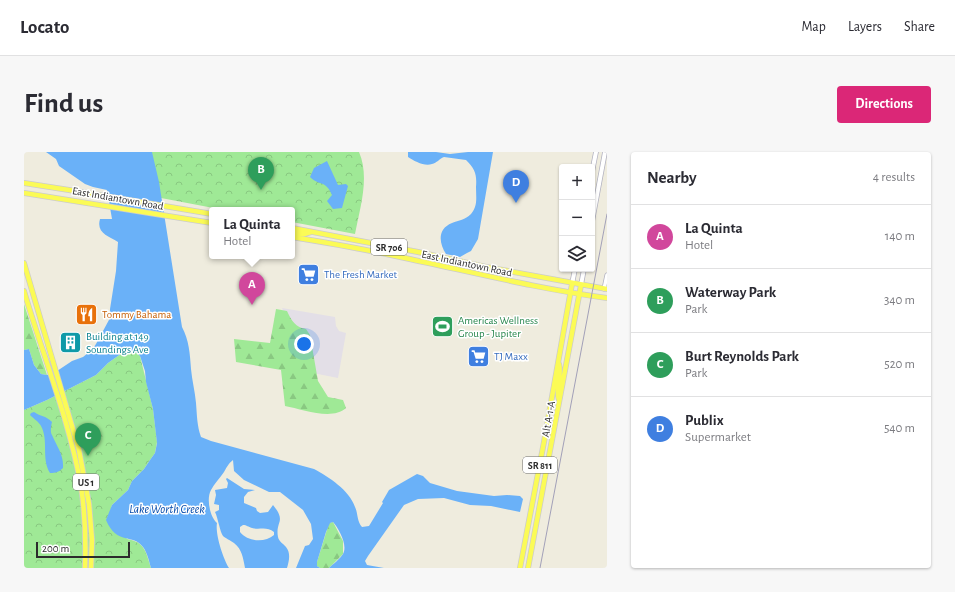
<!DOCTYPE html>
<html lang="en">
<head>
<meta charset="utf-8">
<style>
  :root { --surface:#fff; --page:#f7f7f7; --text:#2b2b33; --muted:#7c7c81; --line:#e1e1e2; --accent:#db2777 }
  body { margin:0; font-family:"Alegreya Sans",sans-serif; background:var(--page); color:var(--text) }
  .controls { position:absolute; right:12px; top:12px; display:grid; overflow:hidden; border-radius:4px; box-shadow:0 1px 3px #0004 }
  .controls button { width:36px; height:36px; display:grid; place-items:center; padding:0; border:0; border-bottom:1px solid var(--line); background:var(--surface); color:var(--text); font:20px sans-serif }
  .scale { position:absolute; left:12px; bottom:10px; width:94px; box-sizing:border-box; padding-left:4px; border:2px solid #2c2c2c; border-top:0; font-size:11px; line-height:14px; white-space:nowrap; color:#2c2c2c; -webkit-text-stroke:3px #fff; paint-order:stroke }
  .you { position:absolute; left:280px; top:192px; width:14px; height:14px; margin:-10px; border:3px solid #fff; border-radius:50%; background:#1a73e8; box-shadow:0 0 0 6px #1a73e833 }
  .badge { display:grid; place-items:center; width:26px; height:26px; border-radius:50%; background:var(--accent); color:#fff; font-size:13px; font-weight:700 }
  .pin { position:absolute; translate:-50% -33px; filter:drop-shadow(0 1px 2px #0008) }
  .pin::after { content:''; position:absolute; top:21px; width:14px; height:12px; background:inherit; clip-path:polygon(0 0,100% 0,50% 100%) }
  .popup { position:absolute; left:185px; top:55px; width:86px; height:52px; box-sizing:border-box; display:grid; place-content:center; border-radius:4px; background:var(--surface); filter:drop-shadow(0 1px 3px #0005); font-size:13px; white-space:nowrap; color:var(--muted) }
  .popup b { font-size:15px; color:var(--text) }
  .popup::after { content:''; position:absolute; left:50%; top:100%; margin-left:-8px; border:8px solid transparent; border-top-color:var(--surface) }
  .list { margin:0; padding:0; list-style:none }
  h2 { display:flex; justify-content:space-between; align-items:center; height:52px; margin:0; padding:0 16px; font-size:17px }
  h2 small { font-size:13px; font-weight:400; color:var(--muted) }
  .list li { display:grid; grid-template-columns:26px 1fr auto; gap:12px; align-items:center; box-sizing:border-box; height:64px; padding:0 16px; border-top:1px solid var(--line) }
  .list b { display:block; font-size:15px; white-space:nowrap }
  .list p { margin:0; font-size:13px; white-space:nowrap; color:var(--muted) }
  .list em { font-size:13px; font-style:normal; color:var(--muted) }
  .icon { flex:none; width:22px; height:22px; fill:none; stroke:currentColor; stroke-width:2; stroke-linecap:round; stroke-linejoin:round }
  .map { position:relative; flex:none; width:583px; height:416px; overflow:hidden; border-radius:4px }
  header { display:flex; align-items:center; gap:24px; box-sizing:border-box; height:56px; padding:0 20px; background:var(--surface); border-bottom:1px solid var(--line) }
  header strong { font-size:19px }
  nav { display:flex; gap:22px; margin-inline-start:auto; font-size:14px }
  .intro { display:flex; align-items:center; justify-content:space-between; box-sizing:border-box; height:96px; padding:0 24px }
  h1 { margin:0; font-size:28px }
  .button { padding:10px 18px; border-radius:4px; background:var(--accent); color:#fff; font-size:14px; font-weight:700 }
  main { display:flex; gap:24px; padding:0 24px }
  aside { flex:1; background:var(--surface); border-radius:4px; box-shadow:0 1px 3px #0004 }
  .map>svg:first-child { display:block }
  .industrial { fill:#e3dfe7 }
  .forest { fill:url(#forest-firs) }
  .park { fill:url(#park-crowns) }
  .water { fill:#6ab1f8; fill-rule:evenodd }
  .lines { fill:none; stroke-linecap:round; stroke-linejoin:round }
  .tertiary-casing { stroke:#b2b2c1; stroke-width:5 }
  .secondary-casing { stroke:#b2b2c1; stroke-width:5.5 }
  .primary-casing { stroke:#ccc; stroke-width:6 }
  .tertiary { stroke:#fff; stroke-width:3.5 }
  .secondary { stroke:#fff; stroke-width:4 }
  .primary { stroke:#fbfb56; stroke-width:4.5 }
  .rail { stroke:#a2a0b8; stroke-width:1 }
  .labels { text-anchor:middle; stroke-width:3; stroke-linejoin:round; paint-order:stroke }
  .shield { fill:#fff; stroke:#6b6b6b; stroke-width:1 }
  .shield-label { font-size:10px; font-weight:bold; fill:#2c2c2c }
  .street-label { font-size:11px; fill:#2c2c2c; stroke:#fff }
  .shop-label { font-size:11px; fill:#366cbe; stroke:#fff; text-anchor:start }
  .food-label { font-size:11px; fill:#c56008; stroke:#fff; text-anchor:start }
  .leisure-label { font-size:11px; fill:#27864d; stroke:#fff; text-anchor:start }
  .culture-label { font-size:11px; fill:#0d838f; stroke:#fff; text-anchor:start }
  .water-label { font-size:12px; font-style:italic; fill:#0349aa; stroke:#fff }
</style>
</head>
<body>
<header>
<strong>Locato</strong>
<nav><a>Map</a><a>Layers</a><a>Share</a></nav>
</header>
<div class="intro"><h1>Find us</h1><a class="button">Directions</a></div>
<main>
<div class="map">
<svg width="583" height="416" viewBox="0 0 583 416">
  <defs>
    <pattern id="forest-firs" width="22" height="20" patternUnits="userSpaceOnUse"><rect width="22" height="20" fill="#9fe996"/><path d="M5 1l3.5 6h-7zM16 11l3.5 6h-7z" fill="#89c881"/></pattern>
    <pattern id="park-crowns" width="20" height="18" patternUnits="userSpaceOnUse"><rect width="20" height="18" fill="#9fe996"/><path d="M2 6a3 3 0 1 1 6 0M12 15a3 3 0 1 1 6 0" fill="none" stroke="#89c881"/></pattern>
  </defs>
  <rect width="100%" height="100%" fill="#efecde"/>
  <path class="industrial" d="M258,156L311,165L312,174L315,179L322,181L314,226L289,221Z"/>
  <path class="forest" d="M0,152L23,223L17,222L10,213L5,197L0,198Z
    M252,157L263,159C267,168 272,176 282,177L286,183L294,229L304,245L319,248L322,256C308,269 278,257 261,254L257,218L212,210L210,187L246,191Z
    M309,370L319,389V402L305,416H296L293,414V410L305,371Z"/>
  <path class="park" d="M127,0H335C346,25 336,56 331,82L268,70V58H200L137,46Z
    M101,199L113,201L116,204L129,257L133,290L131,301L126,308L120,317L108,329L104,338L88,353L86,360L103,387C121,390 122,400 127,416H0V258L23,248L72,223L84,211Z"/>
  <path class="water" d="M22,0H128L135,30L158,175C165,188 166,202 167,217C168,228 171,240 172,251C173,263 173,274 177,285L187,289L290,317C305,325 325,338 331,355C334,361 333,370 338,375L345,374L359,351L358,350L365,338L393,322L399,324L406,331L433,339L470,344L483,343L496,344L499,347L496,360L467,354L446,353L420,346L394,347L380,353L344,404L341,409L343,413L360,416H305C309,412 316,407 319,402C324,393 315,377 309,370L306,371L302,380L293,410V414L296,416H272L281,394L285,393L289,387L287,372L279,358L256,340H245L220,328L210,319L209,308C204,312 203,315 200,320C196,326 190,332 187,338C182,347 186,365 193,371C191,382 199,406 205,416H127C125,409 123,400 119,395C109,381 93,394 82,368L88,353L104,338L108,329L120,317L126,308L131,301L133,291L129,257L122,230L121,219L116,204L113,201L101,199L84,211L72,223L23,248L0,258V198L5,197L10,213L17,222L23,223L33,219L48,209L59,205L68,198L72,192L86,166V157L92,119L94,90C84,84 72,81 76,67H88L83,38L69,35L61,32L35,14L32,7Z
    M384,0H412L426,2L444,0H469L454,87L447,99L443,101L436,105L422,102C415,91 413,77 428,71C435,68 441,68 447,62C454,54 452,45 452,35C453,22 451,17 442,8L420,5C415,7 413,11 408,12C401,15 390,9 384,5Z
    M303,9L314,33L322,32L324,34L318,56L309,57L303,49L308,43C302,28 295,34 286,25L290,16Z
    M10,260C17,265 21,263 28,270C27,274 26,280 28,283C33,295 40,303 39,316C35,320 32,321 26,321C17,306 25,289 17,274C15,270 10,267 6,263L7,261Z
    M203,326L220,337L231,338L224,340L220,345V351L232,356L233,359L236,361L244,360L249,353C263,370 251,369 254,385C255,390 259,391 262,395C267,401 265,409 263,416H221C219,406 218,397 210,391C206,388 201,386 199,384C196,380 194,366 191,360L195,358V353L190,352L192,343L191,338L203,336L204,331L202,327ZM219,373C223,373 224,375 228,376C236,378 243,374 250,380V383C241,391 224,390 216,380V375Z"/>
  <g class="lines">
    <defs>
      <path id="tertiary" d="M580,137L583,123"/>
      <path id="secondary" d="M568,20L572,0
        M568,70L581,0
        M548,132L551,117
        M557,133L560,117"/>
      <path id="primary" d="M0,31L45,38L188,62
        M0,41L188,71
        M268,76L394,100L462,115L583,137
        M268,81L280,82L287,80
        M268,85C306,91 344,98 381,106C448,120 515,137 583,146
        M0,111L55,298L65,352L68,388L67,416
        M0,139C19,204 45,267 57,334C61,361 62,389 61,416
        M535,248C531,236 538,225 535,212
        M496,416L520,290L548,132
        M504,416L557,133"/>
    </defs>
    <use href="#tertiary" class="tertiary-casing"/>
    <use href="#secondary" class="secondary-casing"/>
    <use href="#primary" class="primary-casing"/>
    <use href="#tertiary" class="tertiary"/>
    <use href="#secondary" class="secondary"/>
    <use href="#primary" class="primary"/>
    <path class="rail" d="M516,416L583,62"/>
  </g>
  <defs>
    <symbol id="supermarket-square" viewBox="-11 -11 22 22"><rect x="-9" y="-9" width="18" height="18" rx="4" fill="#3f7fe0" stroke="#fff"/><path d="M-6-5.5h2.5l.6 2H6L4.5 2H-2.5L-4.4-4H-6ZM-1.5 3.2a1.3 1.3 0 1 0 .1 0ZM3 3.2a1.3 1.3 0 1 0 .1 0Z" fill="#fff"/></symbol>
    <symbol id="restaurant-square" viewBox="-11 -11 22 22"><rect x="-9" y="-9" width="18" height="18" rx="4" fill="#e8710a" stroke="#fff"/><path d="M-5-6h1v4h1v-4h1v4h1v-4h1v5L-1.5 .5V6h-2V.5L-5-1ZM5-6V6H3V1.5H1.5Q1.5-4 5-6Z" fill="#fff"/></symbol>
    <symbol id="stadium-square" viewBox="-11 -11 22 22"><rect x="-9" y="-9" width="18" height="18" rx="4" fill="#2e9e5b" stroke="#fff"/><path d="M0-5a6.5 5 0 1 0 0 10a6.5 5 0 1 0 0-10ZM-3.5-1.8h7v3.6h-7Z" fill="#fff"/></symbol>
    <symbol id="building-square" viewBox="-11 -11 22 22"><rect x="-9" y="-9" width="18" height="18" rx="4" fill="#0f9aa8" stroke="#fff"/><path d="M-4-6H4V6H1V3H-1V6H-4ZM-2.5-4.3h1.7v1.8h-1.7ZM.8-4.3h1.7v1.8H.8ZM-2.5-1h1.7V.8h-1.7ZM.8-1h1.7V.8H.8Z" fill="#fff"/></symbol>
  </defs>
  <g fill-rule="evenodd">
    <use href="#supermarket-square" x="272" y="110" width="25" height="25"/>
    <use href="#restaurant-square" x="50" y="150" width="25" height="25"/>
    <use href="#stadium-square" x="406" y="162" width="25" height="25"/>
    <use href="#building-square" x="34" y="178" width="25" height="25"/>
    <use href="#supermarket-square" x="442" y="192" width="25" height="25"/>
  </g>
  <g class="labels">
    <g class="shield">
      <rect x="347" y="87" width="36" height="16" rx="3"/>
      <rect x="499" y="305" width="34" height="16" rx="3"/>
      <rect x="49" y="322" width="26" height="16" rx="3"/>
    </g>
    <g class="shield-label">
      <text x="365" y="99">SR 706</text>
      <text x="516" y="317">SR 811</text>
      <text x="62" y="334">US 1</text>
    </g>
    <g class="street-label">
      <text transform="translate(94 46) rotate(10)" y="4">East Indiantown Road</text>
      <text transform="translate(443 111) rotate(12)" y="4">East Indiantown Road</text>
      <text transform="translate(524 267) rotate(-80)" y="4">Alt A-1-A</text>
    </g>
    <g class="shop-label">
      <text x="300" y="126">The Fresh Market</text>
      <text x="470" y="208">TJ Maxx</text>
    </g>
    <g class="food-label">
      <text x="78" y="166">Tommy Bahama</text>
    </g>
    <g class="leisure-label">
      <text x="434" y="172">Americas Wellness<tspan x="434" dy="13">Group - Jupiter</tspan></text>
    </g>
    <g class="culture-label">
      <text x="62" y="188">Building at 149<tspan x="62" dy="13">Soundings Ave</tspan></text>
    </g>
    <g class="water-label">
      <text x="143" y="361">Lake Worth Creek</text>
    </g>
  </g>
</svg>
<div class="controls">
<button>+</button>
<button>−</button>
<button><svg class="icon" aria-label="layers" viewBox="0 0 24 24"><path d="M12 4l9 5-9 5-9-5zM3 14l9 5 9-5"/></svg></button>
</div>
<div class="scale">200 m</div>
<div class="you"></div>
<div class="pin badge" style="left:228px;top:153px;background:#d1479c">A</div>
<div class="popup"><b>La Quinta</b>Hotel</div>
<div class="pin badge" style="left:237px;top:38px;background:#2e9e5b">B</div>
<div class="pin badge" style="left:64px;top:304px;background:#2e9e5b">C</div>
<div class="pin badge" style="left:492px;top:51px;background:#3f7fe0">D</div>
</div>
<aside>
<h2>Nearby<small>4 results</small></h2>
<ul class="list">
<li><span class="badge" style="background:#d1479c">A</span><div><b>La Quinta</b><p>Hotel</p></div><em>140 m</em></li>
<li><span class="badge" style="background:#2e9e5b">B</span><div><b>Waterway Park</b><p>Park</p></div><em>340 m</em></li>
<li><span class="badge" style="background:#2e9e5b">C</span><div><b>Burt Reynolds Park</b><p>Park</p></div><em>520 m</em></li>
<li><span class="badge" style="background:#3f7fe0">D</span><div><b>Publix</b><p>Supermarket</p></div><em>540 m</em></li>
</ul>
</aside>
</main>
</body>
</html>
